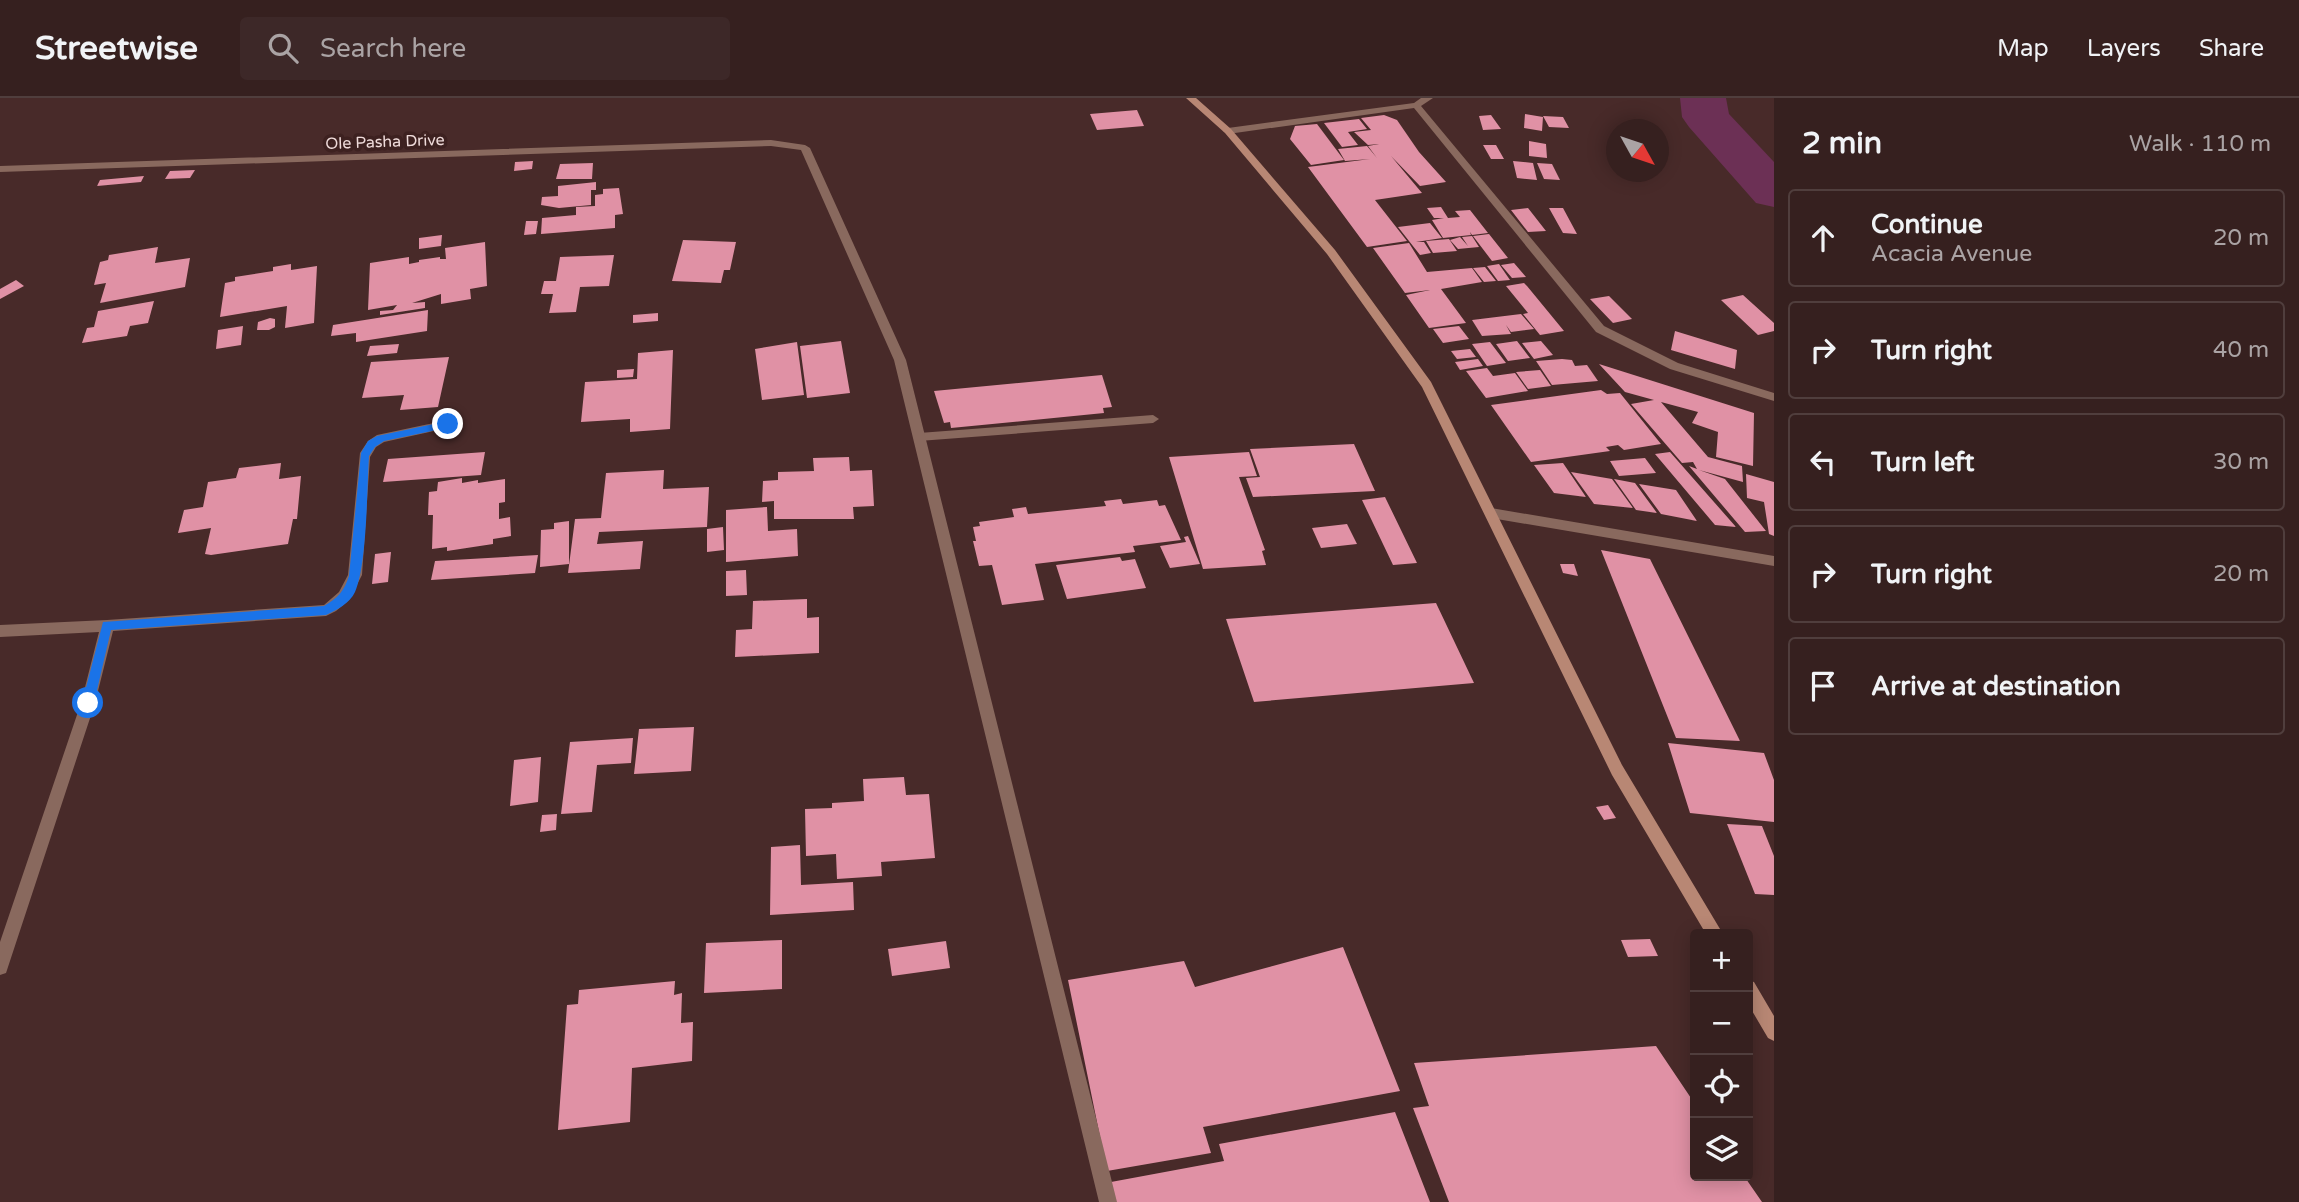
<!DOCTYPE html>
<html lang="en">
<head>
<meta charset="utf-8">
<style>
  :root { --surface:#36201f; --page:#3d2828; --text:#f1f3f6; --muted:#aaa3a4; --line:#503e3d }
  body { margin:0; font-family:"Varela Round",sans-serif; background:var(--page); color:var(--text) }
  .controls { position:absolute; right:21px; bottom:21px; display:grid; overflow:hidden; border-radius:7px; box-shadow:0 4px 18px #0003 }
  .controls button { width:63px; height:63px; display:grid; place-items:center; padding:0; border:0; border-bottom:2px solid var(--line); background:var(--surface); color:var(--text); font:35px sans-serif }
  .compass { position:absolute; left:1606px; top:21px; width:63px; height:63px; border-radius:50%; background:var(--surface); box-shadow:0 4px 18px #0003; rotate:130deg }
  .stop { position:absolute; width:21px; height:21px; margin:-16px; border:5px solid #1a73e8; border-radius:50%; background:#fff }
  .stop.end { background:#1a73e8; border-color:#fff; box-shadow:0 2px 7px #0008 }
  .list { margin:0; padding:0; list-style:none }
  h2 { display:flex; justify-content:space-between; align-items:center; height:91px; margin:0; padding:0 28px; font-size:30px }
  h2 small { font-size:23px; font-weight:400; color:var(--muted) }
  .list li { display:grid; grid-template-columns:46px 1fr auto; gap:21px; align-items:center; box-sizing:border-box; height:98px; margin:0 14px 14px; padding:0 14px; border:2px solid var(--line); border-radius:7px }
  .list b { display:block; font-size:26px; white-space:nowrap }
  .list p { margin:0; font-size:23px; white-space:nowrap; color:var(--muted) }
  .list em { font-size:23px; font-style:normal; color:var(--muted) }
  .icon { flex:none; width:38px; height:38px; fill:none; stroke:currentColor; stroke-width:2; stroke-linecap:round; stroke-linejoin:round }
  .map { position:relative; flex:none; width:1774px; height:1104px; overflow:hidden }
  header { display:flex; align-items:center; gap:42px; box-sizing:border-box; height:98px; padding:0 35px; background:var(--surface); border-bottom:2px solid var(--line) }
  header strong { font-size:33px }
  nav { display:flex; gap:38px; margin-inline-start:auto; font-size:24px }
  .search { width:490px; height:63px; background:var(--page); display:flex; align-items:center; gap:18px; box-sizing:border-box; padding:0 24px; border-radius:7px; color:var(--muted); font-size:26px }
  main { display:flex }
  aside { flex:1; background:var(--surface) }
  .map>svg:first-child { display:block }
  .lines { fill:none; stroke-linecap:round; stroke-linejoin:round }
  .river { fill:#6c3055; fill-rule:evenodd }
  .building { fill:#e091a5 }
  .lane { fill:#89695e; fill-rule:evenodd }
  .street { fill:#89695e; fill-rule:evenodd }
  .secondary { fill:#b88774; fill-rule:evenodd }
  .route { fill:#1a73e8 }
  .labels { text-anchor:middle; stroke-width:7; stroke-linejoin:round; paint-order:stroke }
  .far-street-label { font-size:16px; fill:#efdbda; stroke:#3d2120 }
</style>
</head>
<body>
<header>
<strong>Streetwise</strong>
<div class="search"><svg class="icon" aria-label="search" viewBox="0 0 24 24"><circle cx="10" cy="10" r="6"/><path d="M15 15l6 6"/></svg>Search here</div>
<nav><a>Map</a><a>Layers</a><a>Share</a></nav>
</header>
<main>
<div class="map">
<svg width="1774" height="1104" viewBox="0 0 1774 1104">
  <rect width="100%" height="100%" fill="#482a29"/>
  <g class="lines">
    <path class="river" d="M1680,0H1726L1729,16L1774,64V109L1756,105L1689,29L1682,19Z"/>
  </g>
  <path class="building" d="M1137,12L1144,28L1097,32L1090,16Z
    M1525,16L1543,19L1542,33L1524,30Z
    M1384,17L1397,22L1419,54L1446,84L1420,88L1391,58L1422,95L1375,102L1407,143L1367,149L1308,69L1370,61L1345,63L1338,51L1367,48L1377,60L1368,48L1379,46L1368,47L1354,34L1371,32L1361,20Z
    M1491,17L1501,31L1483,32L1479,18Z
    M1543,18L1563,19L1569,30L1549,29Z
    M1359,21L1367,31L1348,34L1358,47L1342,49L1324,25Z
    M1317,26L1344,62L1311,67L1290,41L1295,28Z
    M1529,43L1546,46L1547,60L1529,58Z
    M1483,47H1496L1504,61H1491Z
    M533,63L532,71L514,73L515,64Z
    M1513,63L1533,65L1537,82L1517,80Z
    M593,65L592,81H556L560,66Z
    M1537,65L1552,66L1560,82L1544,81Z
    M195,72L190,80L165,81L170,73Z
    M144,78L141,84L97,88L100,82Z
    M596,84V92H591V107L559,110L541,107L542,99L558,98V88Z
    M619,90L623,116L615,117V130L541,136L542,120L576,117V109L595,108V97L603,96V91Z
    M1441,109L1448,120L1460,119L1455,113L1470,112L1488,135L1472,137L1470,134L1471,137L1443,140L1432,122L1444,120H1434L1427,110Z
    M1528,110L1546,133L1528,134L1511,112Z
    M1549,110H1563L1577,136L1563,135Z
    M526,123H538L536,136L524,137Z
    M1430,125L1442,140L1416,144H1424L1431,155L1420,157L1398,129Z
    M1489,136L1508,160L1492,163L1473,138Z
    M442,137L441,148L419,151V140Z
    M1472,138L1479,149L1458,151L1450,142L1460,139L1468,148L1462,139Z
    M1449,141L1457,153L1433,155L1426,143Z
    M683,142L736,144L730,172H724L721,185L672,183Z
    M485,144L487,188L470,191L471,201L441,206V196L412,205L425,204V210L380,217V213L393,212L397,207L368,212L370,165L409,159V166L419,164V162L440,159V161H446L445,150Z
    M1409,145L1427,174L1472,170L1482,184L1441,191L1466,225L1429,230L1406,197L1430,192L1405,195L1373,150Z
    M158,149L155,165L190,160L185,189L100,205L106,185L94,187L100,164L108,162L109,157Z
    M614,157L609,188L580,189L576,214L549,215L553,196H541L544,183H556L560,159Z
    M1514,165L1526,179L1512,180L1501,167Z
    M291,166V172L317,168L314,225L285,230L287,208L220,219L225,185L235,183V179L273,173V169Z
    M1499,166L1510,182L1498,183L1487,168Z
    M1485,169L1496,183L1484,184L1473,170Z
    M16,182L24,188L0,201V191Z
    M1524,185L1527,188L1564,233L1540,237L1523,216L1528,215L1506,188Z
    M1743,197L1774,225V233L1758,237L1721,202Z
    M1609,198L1632,221L1613,225L1590,201Z
    M154,203L148,225L130,228L127,238L82,245L87,230L94,229L98,213Z
    M428,212L427,233L356,244V235L331,238L333,227Z
    M658,215V223L633,225V217Z
    M1521,216L1534,231L1511,234L1506,227L1511,236L1482,238L1472,222Z
    M270,220L275,221V229L269,232H257L258,224Z
    M243,228L241,247L216,251L218,232Z
    M1459,228L1469,241L1443,245L1433,231Z
    M1675,233L1737,252L1735,271L1671,252Z
    M841,243L850,295L807,300L800,248Z
    M1517,243L1530,260L1508,263L1496,246Z
    M1541,243L1553,257L1534,261L1522,245Z
    M797,244L804,297L762,302L755,251Z
    M1490,244L1506,265L1487,268L1472,246Z
    M399,246L397,255L367,258L370,248Z
    M1470,251L1476,259L1457,261L1451,253Z
    M673,252L670,331L630,334V321L581,324L585,284L637,281L638,255Z
    M449,259L438,309L400,312L404,297L362,300L371,264Z
    M1478,261L1483,268L1460,272L1455,264Z
    M1562,261L1572,262L1575,268L1587,267L1598,283L1552,287L1536,263Z
    M1599,266L1754,315L1753,368L1716,359L1718,334L1692,325L1698,314L1661,304L1708,359L1742,368L1743,384L1699,372L1725,381L1766,433L1745,434L1689,368L1697,371L1693,364L1682,365L1631,306L1654,302L1625,294Z
    M1487,270L1493,278L1515,275L1528,293L1486,300L1466,273Z
    M634,271L633,279L617,280V272Z
    M1540,272L1551,288L1528,291L1516,274Z
    M1102,277L1112,309L1103,310L1104,315L951,330L950,324L944,325L934,293Z
    M1601,292L1607,296L1620,295L1661,346L1624,352L1618,347L1606,349L1610,353L1531,364L1491,307Z
    M1354,346L1375,393L1253,399L1246,380L1260,379L1250,351Z
    M485,354L481,377L383,384L388,361Z
    M1249,354L1257,378L1239,379L1265,452L1262,453L1266,467L1203,471L1169,359Z
    M1670,354L1736,429L1715,427L1655,356Z
    M849,359L850,373L872,372L874,408L853,409L854,421H774V403L762,404L763,383L778,382V374L814,373L813,360Z
    M1645,360L1656,375L1619,378L1610,363Z
    M281,365L279,381L301,378L297,421H293L288,446L211,457L205,456L211,430L178,435L184,412L203,409L208,384L236,380L239,370Z
    M1563,365L1586,399L1554,395L1534,367Z
    M664,372L663,391L709,389L707,429L599,434L597,446L643,443L640,471L568,475L575,421L601,420L606,375Z
    M1571,374L1612,381L1633,410L1594,406Z
    M1746,376L1774,384V438L1769,436L1764,404L1747,400Z
    M462,380V385L478,382V385L505,381V404L499,405V421L510,419L511,438L493,441V446L447,453V449L432,451L433,417H428L429,394L437,393L438,384Z
    M1614,381L1635,385L1657,415L1636,412Z
    M1639,386L1676,392L1697,423L1661,416Z
    M1385,399L1417,465L1393,467L1362,402Z
    M1121,401L1123,406L1157,402L1159,408L1165,407L1181,442L1133,448L1135,454L1035,466L1044,502L1002,507L992,467L979,468L973,443H976L973,429L980,428L979,424L1014,419L1012,411L1026,409L1028,416L1106,408L1104,403Z
    M767,409L768,433L797,431L798,458L726,464V412Z
    M569,423V466L540,469L541,432L554,431V425Z
    M1347,426L1357,446L1321,450L1312,430Z
    M723,429L724,452L707,454V431Z
    M1188,438L1200,466L1170,470L1160,448L1186,444L1184,439Z
    M1601,452L1650,461L1740,643L1676,640Z
    M391,454L388,484L372,486L375,456Z
    M538,457L535,475L431,482L435,463Z
    M1120,459L1122,463L1135,461L1146,490L1067,501L1056,467Z
    M1560,466H1574L1578,478L1563,475Z
    M746,472L747,497L726,498V473Z
    M807,501V520L819,519V555L735,559L736,532L752,531L753,503Z
    M1436,505L1474,585L1254,604L1226,521Z
    M694,629L691,673L634,676L639,631Z
    M633,640L631,665L597,667L592,714L561,716L570,644Z
    M1668,645L1764,655L1774,682V724L1690,715Z
    M541,659L538,704L510,708L514,662Z
    M904,679L906,697L929,696L935,760L881,764L882,778L837,781L836,756L806,758L805,711L832,710V705L864,703L863,681Z
    M1608,707L1616,720L1604,722L1596,709Z
    M557,716L556,732L540,734L542,717Z
    M1727,726L1762,728L1774,758V797L1755,796Z
    M800,747L801,787L853,784L854,812L770,817L771,749Z
    M1650,841L1658,858L1628,859L1621,842Z
    M782,842V891L704,895L706,845Z
    M946,843L950,870L892,878L888,851Z
    M1343,849L1400,993L1203,1029L1211,1055L1107,1073L1068,882L1184,863L1195,889Z
    M675,883L674,897L682,895L681,925L693,924L692,963L632,970L630,1024L558,1032L567,907L578,906L579,892Z
    M1656,948L1695,1006V1078H1744L1762,1104H1449L1413,1010L1429,1008L1414,965Z
    M1395,1014L1430,1104H1116L1111,1084L1224,1063L1219,1046Z"/>
  <g class="lines">
    <path class="lane" d="M1153,317L1159,321L1153,325L919,343L913,339L919,335Z"/>
    <path class="street" d="M1421,0H1433L1421,8L1604,228L1678,265L1774,295V303L1670,271L1596,234L1414,10L1228,36L1223,33L1228,30L1414,5Z
      M771,42L805,47L810,50L906,262L1117,1104H1099L894,262L801,52L771,48L0,74V68Z
      M448,322L454,326L452,329L384,344L376,349L370,359L362,477L349,502L336,513L326,518L113,533L95,605L8,869L6,875L0,877V844L81,605L99,534L0,539V527L107,522L324,507L339,494L348,477L360,355L368,343L377,337Z
      M1491,410L1774,458V468L1491,420L1485,415Z"/>
    <path class="secondary" d="M1186,0H1196L1231,31L1335,152L1431,284L1622,667L1723,836H1706L1612,677L1422,289L1327,156L1225,35Z
      M1748,882L1754,884L1774,918V943L1768,940L1748,906Z"/>
  </g>
  <path class="route" d="M448,323L453,326L451,329L384,343L375,349L369,358C367,391 367,467 355,494C350,505 337,512 326,517L111,532L94,605L92,608H84L82,605L103,524L324,508C338,500 344,493 349,478L361,355L368,343L377,338Z"/>
  <g class="labels">
    <g class="far-street-label">
      <text transform="translate(385 43) rotate(-2)" y="6">Ole Pasha Drive</text>
    </g>
  </g>
</svg>
<div class="controls">
<button>+</button>
<button>−</button>
<button><svg class="icon" aria-label="locate" viewBox="0 0 24 24"><circle cx="12" cy="12" r="6"/><path d="M12 2v4M12 18v4M2 12h4M18 12h4"/></svg></button>
<button><svg class="icon" aria-label="layers" viewBox="0 0 24 24"><path d="M12 4l9 5-9 5-9-5zM3 14l9 5 9-5"/></svg></button>
</div>
<svg class="compass" viewBox="-18 -18 36 36"><path d="M0-13l5 13h-10z" fill="#e53935"/><path d="M0 13l5-13h-10z" fill="#aaa3a4"/></svg>
<div class="stop" style="left:88px;top:605px"></div>
<div class="stop end" style="left:448px;top:326px"></div>
</div>
<aside>
<h2>2 min<small>Walk · 110 m</small></h2>
<ul class="list">
<li><svg class="icon" aria-label="ahead" viewBox="0 0 24 24"><path d="M12 20V5M6 11l6-6 6 6"/></svg><div><b>Continue</b><p>Acacia Avenue</p></div><em>20 m</em></li>
<li><svg class="icon" aria-label="right" viewBox="0 0 24 24"><path d="M7 20v-9h11M14 6l5 5-5 5"/></svg><div><b>Turn right</b></div><em>40 m</em></li>
<li><svg class="icon" aria-label="left" viewBox="0 0 24 24"><path d="M17 20v-9H6M10 6l-5 5 5 5"/></svg><div><b>Turn left</b></div><em>30 m</em></li>
<li><svg class="icon" aria-label="right" viewBox="0 0 24 24"><path d="M7 20v-9h11M14 6l5 5-5 5"/></svg><div><b>Turn right</b></div><em>20 m</em></li>
<li><svg class="icon" aria-label="arrive" viewBox="0 0 24 24"><path d="M6 21V4h12l-3 4 3 4H6"/></svg><div><b>Arrive at destination</b></div></li>
</ul>
</aside>
</main>
</body>
</html>
